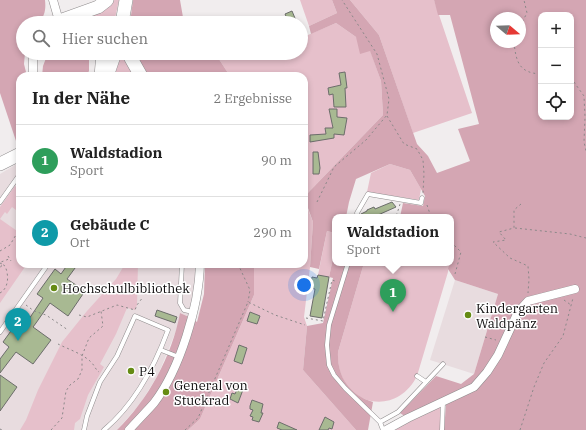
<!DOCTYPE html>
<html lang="de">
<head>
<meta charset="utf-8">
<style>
  :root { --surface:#fff; --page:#f6f6f6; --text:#222; --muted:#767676; --line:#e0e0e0; --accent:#658b13 }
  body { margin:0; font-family:"IBM Plex Serif",serif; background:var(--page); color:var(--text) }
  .controls { position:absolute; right:12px; top:12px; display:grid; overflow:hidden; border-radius:8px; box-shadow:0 2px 6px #0003 }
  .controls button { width:36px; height:36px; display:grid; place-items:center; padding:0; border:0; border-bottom:1px solid var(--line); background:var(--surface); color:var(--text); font:20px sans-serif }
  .compass { position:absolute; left:490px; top:12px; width:36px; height:36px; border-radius:50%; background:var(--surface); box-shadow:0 2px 6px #0003; rotate:109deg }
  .you { position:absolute; left:304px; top:285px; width:14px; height:14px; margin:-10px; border:3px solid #fff; border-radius:50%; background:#1a73e8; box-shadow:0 0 0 6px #1a73e833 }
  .badge { display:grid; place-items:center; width:26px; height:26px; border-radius:50%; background:var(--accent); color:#fff; font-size:13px; font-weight:700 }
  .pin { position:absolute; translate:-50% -33px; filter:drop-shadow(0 1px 2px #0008) }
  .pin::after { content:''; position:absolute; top:21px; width:14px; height:12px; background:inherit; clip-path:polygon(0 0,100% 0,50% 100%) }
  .popup { position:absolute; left:332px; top:214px; width:122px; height:52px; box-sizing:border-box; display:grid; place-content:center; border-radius:8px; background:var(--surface); filter:drop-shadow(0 1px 3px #0005); font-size:13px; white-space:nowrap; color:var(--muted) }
  .popup b { font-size:15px; color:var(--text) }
  .popup::after { content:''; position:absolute; left:50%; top:100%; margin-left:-8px; border:8px solid transparent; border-top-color:var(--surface) }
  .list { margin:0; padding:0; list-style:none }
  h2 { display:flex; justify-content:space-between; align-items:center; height:52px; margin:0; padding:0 16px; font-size:17px }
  h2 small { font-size:13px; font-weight:400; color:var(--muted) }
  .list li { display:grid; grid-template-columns:26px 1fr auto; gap:12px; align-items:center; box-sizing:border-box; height:72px; padding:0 16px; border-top:1px solid var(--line) }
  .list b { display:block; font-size:15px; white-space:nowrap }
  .list p { margin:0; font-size:13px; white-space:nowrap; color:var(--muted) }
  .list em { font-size:13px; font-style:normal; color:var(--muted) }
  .icon { flex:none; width:22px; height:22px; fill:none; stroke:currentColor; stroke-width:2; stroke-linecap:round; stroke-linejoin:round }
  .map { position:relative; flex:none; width:586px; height:430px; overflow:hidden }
  .search { position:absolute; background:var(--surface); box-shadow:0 2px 6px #0003; left:16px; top:16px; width:292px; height:44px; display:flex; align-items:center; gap:10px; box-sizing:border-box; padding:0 14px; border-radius:22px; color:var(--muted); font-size:15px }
  .panel { position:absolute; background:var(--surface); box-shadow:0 2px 6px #0003; left:16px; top:72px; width:292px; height:196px; border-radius:12px }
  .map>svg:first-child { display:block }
  .built { fill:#e8dcdf }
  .green { fill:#e6c0cb }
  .forest { fill:#d4a6b3; fill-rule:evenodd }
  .building { fill:#a8b992; stroke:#6c6d6b }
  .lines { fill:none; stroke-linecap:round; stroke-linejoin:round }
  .service-casing { stroke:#908d8e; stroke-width:5 }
  .minor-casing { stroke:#908d8e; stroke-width:9 }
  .primary-casing { stroke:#908d8e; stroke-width:14 }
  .path { stroke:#8b8889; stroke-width:1; stroke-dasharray:2 3; stroke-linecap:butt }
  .service { stroke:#fff; stroke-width:4 }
  .minor { stroke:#fff; stroke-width:8 }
  .primary { stroke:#fff; stroke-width:13 }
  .poi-dot { fill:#658b13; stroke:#fff; stroke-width:1.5 }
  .labels { text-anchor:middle; stroke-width:3; stroke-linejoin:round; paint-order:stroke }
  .poi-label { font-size:13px; fill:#0f0d0e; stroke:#fff; text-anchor:start }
</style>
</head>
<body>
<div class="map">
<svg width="586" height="430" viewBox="0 0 586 430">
  <rect width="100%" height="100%" fill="#f1edee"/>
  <path class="built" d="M20,162V264H196L197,275L189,317L180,313L178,326L158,375L140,404L117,430H0V174Z
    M455,280L498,294L474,374L430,360Z"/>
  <path class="green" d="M112,0H119L114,23H85L74,20Z
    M300,0H332L337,13L309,26Z
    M350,0H434L472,113L413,133L379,35Z
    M336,23L356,37L370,50L381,81L383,115L304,197V76H248L247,75L228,73L215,53H301V38Z
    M122,53L139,76H114Z
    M390,164L410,170L421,189L419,200L367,192L371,173Z
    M15,186L20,189V213L12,207L7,214L5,212L0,219V207Z
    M304,199L313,222L310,267L304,317L307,326L303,370L356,430H188L200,419L254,295V264H304Z
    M0,219L20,233V264H27L0,303Z
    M327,231L335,233V249L329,277L318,275Z
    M364,263H449L448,272L417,376C394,421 335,403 338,352Z
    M125,264H138L137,305L135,310L127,308L116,334L100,364L104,367L88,395L80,419L75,423L74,430H20L26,420L38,390L62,342L87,311L116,279Z
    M440,406V430H392Z"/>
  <path class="forest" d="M0,0H45C46,9 45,15 39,23H23V53H25L24,64L27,76H20V138L16,141L0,93Z
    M133,0H180L184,23H130Z
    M332,0H350L379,35L417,144L428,156L437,173L470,161L458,129L479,124L450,15H438L434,0H586V430H444L446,405L444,400L406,417L400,413L436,376L461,384L474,374L498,294L455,280L448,269L449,263H451V217H400L403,203L423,206L425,196L410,170L390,164L356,179L349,202L346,217H335V233L327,231L319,269L310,267L313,222L304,197L383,115L381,81L370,51L360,54L356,37L336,23L311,34L309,26L337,13ZM541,15H571V117H541ZM496,18H520V42H496Z
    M48,53H89V71L86,76H42L43,66Z
    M132,53H206L209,56L215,53L228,73L247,75L248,76H145Z
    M335,249V263H364L338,352C337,376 349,395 373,402L368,430H356L303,370L307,326L323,323L333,278L329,277Z
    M205,264H254V295L200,419L188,430H117C148,400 172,356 180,313L189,317L197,322L204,294Z"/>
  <path class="building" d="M292,11L297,23H289L285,14Z
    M345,72L347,88H345L346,107H334L333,94L329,95L328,88L341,85L339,73Z
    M329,109H337V117L347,118L344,135L334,134V138L310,142V135L326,134L325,128H333Z
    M313,152H318L320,168L319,174H313Z
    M392,202L396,207L378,215L379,217H361V214L367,211V210L374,207L375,209Z
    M68,264H78L67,279L85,291L68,316L50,303L36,323L33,327L51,340L33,364L16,352L0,373V359L9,347L3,342L21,317L27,322L43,298L37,294L55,269L61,274Z
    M318,275L329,277L322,318L310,316L315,289L310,288L312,277L317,278Z
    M157,310L177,317L175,323L155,316Z
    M250,312L260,316L257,324L247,321Z
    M239,345L247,348L242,364L234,361Z
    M0,375L17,387L0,411Z
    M239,385L244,387L238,403L230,399L232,393L235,394Z
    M252,400L263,404L261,413H263L259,422L252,420L253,417L250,416L253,410L250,409V406Z
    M325,417L334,422L332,429L329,428L328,430H319Z
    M279,422L297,430H282L277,428Z"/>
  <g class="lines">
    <defs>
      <path id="service" d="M0,202L20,174
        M358,217L357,213L368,194L421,203L422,198
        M348,263L329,325L327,345L329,365L334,375L345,388L380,422L383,430
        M182,264L180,303L184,310L193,312
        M0,332L48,264
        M161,350L179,357
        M417,376L426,382
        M380,422L398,412L443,364
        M84,430L87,416L100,382L117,356L135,316L168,330C154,368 135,404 104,430
        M442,430L443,402"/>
      <path id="minor" d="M53,0L59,21L56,23
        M33,53V76
        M129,430C137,421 146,412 154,403C180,369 199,306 200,264
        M386,430L408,418L474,387L487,372L498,355L518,312L528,301L575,289"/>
      <path id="primary" d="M59,21L98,7L107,0
        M122,23L126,0
        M128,53L141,76
        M101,76L103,53
        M107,76L115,53
        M0,164L20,154"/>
    </defs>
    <use href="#service" class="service-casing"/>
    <use href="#minor" class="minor-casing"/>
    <use href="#primary" class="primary-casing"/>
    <path class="path" d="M94,18L97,23
      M520,26L527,13L524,0
      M514,42C516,62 519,73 541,74
      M571,78L584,96L585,117L584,142L586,151
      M387,116L404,144L417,149L423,160L424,174L423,193
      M317,202L334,167L366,140L387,115L389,99L377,54L342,0
      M521,204L514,210V228L499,232L506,240L493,242L510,258L528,266L529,279L528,293
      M427,205L431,217
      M391,217L397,214L400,204
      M515,228L570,234L586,238
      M451,242L461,252L455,274
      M0,251L10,245L20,228
      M8,256L11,261
      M0,263L2,264L1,262L9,259
      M238,264L250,290L248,302
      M0,293C9,288 9,275 5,266L2,264L0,269
      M564,300L571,305
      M26,305L34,311L46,315L68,330
      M79,315L87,317L117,305L135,310L137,305L143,297
      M306,318L323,321L332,280L335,281
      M485,337L496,340
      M58,344C68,349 83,354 91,362C95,366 95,369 99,372
      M0,429L2,430
      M51,430L62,418L66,391L70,385L78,379L82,370V356L89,338L103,326L101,311
      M185,430L198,418L248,302L275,315L305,325
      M520,430L534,387L544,363L563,336L573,298"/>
    <use href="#service" class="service"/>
    <use href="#minor" class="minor"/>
    <use href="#primary" class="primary"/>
  </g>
  <g class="poi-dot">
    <circle cx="54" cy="288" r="4"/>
    <circle cx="468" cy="315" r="4"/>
    <circle cx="131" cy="371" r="4"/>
    <circle cx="166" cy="392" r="4"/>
  </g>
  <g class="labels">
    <g class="poi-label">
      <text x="62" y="293">Hochschulbibliothek</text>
      <text x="476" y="313">Kindergarten<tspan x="476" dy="15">Waldpänz</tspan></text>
      <text x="139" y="376">P4</text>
      <text x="174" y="390">General von<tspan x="174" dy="15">Stuckrad</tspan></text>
    </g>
  </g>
</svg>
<div class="controls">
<button>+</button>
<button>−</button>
<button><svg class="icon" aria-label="locate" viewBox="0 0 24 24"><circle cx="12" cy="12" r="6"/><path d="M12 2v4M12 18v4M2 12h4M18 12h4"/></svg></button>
</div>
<svg class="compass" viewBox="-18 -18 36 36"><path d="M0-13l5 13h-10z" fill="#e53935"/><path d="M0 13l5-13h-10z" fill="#767676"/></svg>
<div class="you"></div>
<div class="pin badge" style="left:393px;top:312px;background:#2e9e5b">1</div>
<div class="popup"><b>Waldstadion</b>Sport</div>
<div class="pin badge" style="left:18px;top:341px;background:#0f9aa8">2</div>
<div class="search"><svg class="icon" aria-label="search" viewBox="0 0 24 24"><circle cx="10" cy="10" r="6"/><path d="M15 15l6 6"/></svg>Hier suchen</div>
<section class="panel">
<h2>In der Nähe<small>2 Ergebnisse</small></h2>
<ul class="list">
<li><span class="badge" style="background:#2e9e5b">1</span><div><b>Waldstadion</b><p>Sport</p></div><em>90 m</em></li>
<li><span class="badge" style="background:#0f9aa8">2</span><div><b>Gebäude C</b><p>Ort</p></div><em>290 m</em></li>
</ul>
</section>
</div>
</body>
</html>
